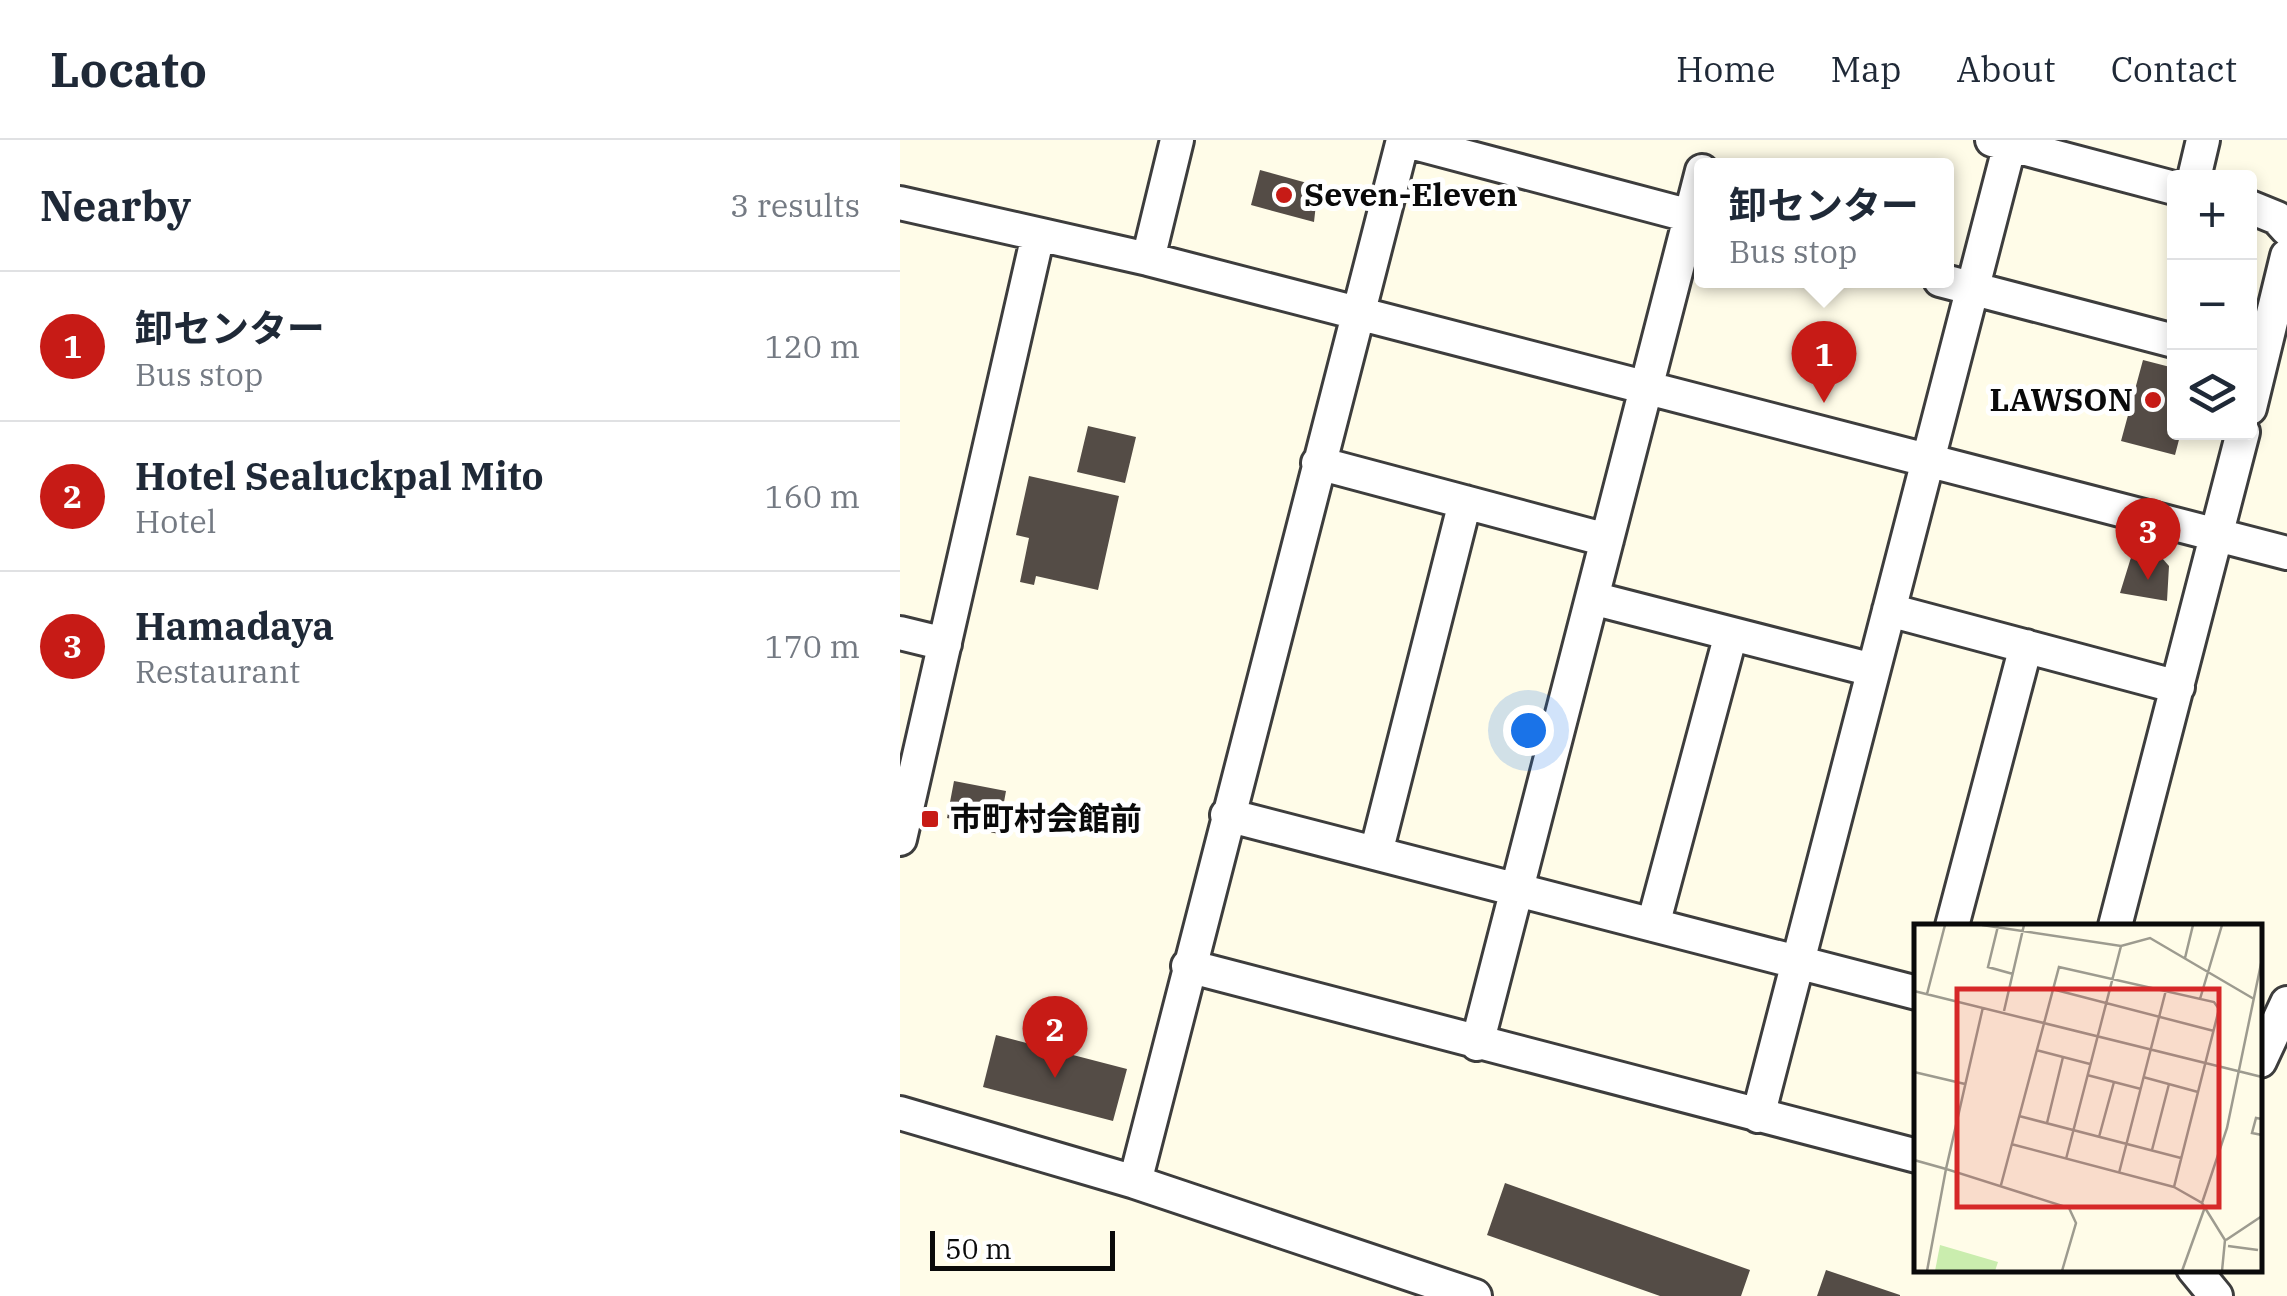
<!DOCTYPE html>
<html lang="en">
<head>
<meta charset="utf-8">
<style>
  :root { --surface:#fff; --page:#f2f2f3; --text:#1f2937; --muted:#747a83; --line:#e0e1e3; --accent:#c71b16 }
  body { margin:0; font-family:"IBM Plex Serif","Noto Sans JP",serif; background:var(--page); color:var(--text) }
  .controls { position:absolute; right:30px; top:30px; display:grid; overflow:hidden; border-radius:10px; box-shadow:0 5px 15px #0003 }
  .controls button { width:90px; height:90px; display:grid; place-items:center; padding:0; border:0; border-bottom:2px solid var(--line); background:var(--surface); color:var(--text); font:50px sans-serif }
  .scale { position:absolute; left:30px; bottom:25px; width:185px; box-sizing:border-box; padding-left:10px; border:5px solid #0a0a0a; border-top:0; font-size:28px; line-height:35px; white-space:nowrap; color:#0a0a0a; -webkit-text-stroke:8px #fff; paint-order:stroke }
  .you { position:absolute; left:628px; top:590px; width:35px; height:35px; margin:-25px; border:8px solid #fff; border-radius:50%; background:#1a73e8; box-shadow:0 0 0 15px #1a73e833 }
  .badge { display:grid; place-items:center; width:65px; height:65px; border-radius:50%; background:var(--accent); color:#fff; font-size:32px; font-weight:700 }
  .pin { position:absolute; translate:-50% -82px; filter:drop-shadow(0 2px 5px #0008) }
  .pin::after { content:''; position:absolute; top:52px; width:35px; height:30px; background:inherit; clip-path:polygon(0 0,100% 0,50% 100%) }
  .popup { position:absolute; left:794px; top:18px; width:260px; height:130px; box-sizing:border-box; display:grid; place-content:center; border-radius:10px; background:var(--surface); filter:drop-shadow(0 2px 8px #0005); font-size:32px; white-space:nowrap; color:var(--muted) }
  .popup b { font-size:38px; color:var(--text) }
  .popup::after { content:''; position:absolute; left:50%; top:100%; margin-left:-20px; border:20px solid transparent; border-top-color:var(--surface) }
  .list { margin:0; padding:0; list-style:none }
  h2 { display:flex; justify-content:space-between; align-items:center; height:130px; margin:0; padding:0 40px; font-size:42px }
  h2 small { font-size:32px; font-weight:400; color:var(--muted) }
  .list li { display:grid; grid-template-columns:65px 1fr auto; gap:30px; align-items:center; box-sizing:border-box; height:150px; padding:0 40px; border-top:2px solid var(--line) }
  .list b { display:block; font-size:38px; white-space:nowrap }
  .list p { margin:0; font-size:32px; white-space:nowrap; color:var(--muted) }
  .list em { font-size:32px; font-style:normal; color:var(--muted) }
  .icon { flex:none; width:55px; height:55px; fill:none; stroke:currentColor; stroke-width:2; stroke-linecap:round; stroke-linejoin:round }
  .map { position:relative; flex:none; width:1387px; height:1156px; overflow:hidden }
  header { display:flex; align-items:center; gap:60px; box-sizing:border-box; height:140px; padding:0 50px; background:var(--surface); border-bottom:2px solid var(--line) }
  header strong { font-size:48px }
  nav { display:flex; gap:55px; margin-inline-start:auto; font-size:35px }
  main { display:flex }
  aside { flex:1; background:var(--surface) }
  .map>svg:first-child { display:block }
  .building { fill:#544c46 }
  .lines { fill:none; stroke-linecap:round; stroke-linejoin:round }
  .minor-casing { stroke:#3d3d3d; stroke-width:38 }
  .minor { stroke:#fff; stroke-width:32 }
  .poi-dot { fill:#c71b16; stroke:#fff; stroke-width:4 }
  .labels { text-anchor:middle; stroke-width:10; stroke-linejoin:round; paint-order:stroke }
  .poi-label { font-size:32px; font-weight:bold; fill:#0a0a0a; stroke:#fff; text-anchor:start }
  .inset-road { fill:none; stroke:#9d9b8f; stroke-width:2.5 }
  .view { fill:#d62828; fill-opacity:0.15; stroke:#d62828; stroke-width:5 }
  .inset-edge { fill:none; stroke:#0a0a0a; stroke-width:5 }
</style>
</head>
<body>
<header>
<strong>Locato</strong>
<nav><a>Home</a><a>Map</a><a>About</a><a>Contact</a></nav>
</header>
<main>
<aside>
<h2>Nearby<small>3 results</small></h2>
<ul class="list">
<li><span class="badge">1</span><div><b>卸センター</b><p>Bus stop</p></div><em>120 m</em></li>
<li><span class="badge">2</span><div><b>Hotel Sealuckpal Mito</b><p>Hotel</p></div><em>160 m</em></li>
<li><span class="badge">3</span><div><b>Hamadaya</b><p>Restaurant</p></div><em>170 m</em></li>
</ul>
</aside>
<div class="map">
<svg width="1387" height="1156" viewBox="0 0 1387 1156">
  <rect width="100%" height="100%" fill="#fffce8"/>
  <path class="building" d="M360,30L418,46L414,82L351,65Z
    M1243,220L1274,228V292H1281L1275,315L1221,301Z
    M188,286L236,297L225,343L177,332Z
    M129,336L219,356L198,450L136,436L134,445L120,442L129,398L116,395Z
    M1233,411L1262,418L1269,426L1267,461L1220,453Z
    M54,641L106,651L104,662L111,664L105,695L61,687L62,681L47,678Z
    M96,895L227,929L213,981L83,947Z
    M605,1043L850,1130L841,1156H760L587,1095Z
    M926,1130L1000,1155V1156H917Z"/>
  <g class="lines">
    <defs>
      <path id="minor" d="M503,0L802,79
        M1092,0L1274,48
        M1294,38L1303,0
        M0,63L248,119L1387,413
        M1350,67L1377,78L1387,89
        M248,119L277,0
        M1040,140L1274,201
        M1350,268L1387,116
        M418,323L707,400
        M692,458L973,530
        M989,470L1278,547
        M0,493L45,504
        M327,675L1017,853
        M0,699L138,95
        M476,713L565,362
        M753,785L831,494
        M1052,786L1126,506
        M1215,786L1343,292
        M288,826L1017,1016
        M577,904L802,31
        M1360,921L1387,863
        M0,973L235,1042L575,1156
        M858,976L1110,4
        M235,1042L503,0
        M1293,1128L1316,1156"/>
    </defs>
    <use href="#minor" class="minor-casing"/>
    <use href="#minor" class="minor"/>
  </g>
  <g class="poi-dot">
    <circle cx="384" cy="55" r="10"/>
    <circle cx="1253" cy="260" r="10"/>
    <rect x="20" y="669" width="20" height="20" rx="5"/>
  </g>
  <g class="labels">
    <g class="poi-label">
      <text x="404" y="66">Seven-Eleven</text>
      <text x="1233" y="271" text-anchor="end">LAWSON</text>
      <text x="50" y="690">市町村会館前</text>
    </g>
  </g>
  <g transform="translate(1014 784)">
    <rect width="348" height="348" fill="#fffce8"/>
    <path d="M26,321L84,338L81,347H21Z" fill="#caedae"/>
    <path class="inset-road" d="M68,1L207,22L236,14L340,75M84,2L74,43L99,50M271,34L279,1M138,65L300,107M0,67L348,153M13,70L31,1M286,75L308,1M69,83L32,245L155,284L162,299L148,347M90,87L110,1M122,126L176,140M0,148L51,160M173,151L227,165M229,153L284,168M105,192L267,234M348,195L342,194L338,209L348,211M133,199L149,133M185,213L200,158M97,220L260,263M238,226L255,160M152,235L207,22M0,236L32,245L13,347M205,249L252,66M87,261L145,43L300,78L305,85L260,263L288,279L311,316L308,347M288,279L313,204L348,35M312,316L348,292M314,322L344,326M268,347L291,283"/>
    <path class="view" d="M43,65H305V283H43Z"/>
    <rect width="348" height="348" class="inset-edge"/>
  </g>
</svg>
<div class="controls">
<button>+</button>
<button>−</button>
<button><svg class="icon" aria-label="layers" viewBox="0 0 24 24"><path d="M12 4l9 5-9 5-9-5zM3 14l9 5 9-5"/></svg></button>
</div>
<div class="scale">50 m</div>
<div class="you"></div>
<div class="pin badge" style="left:924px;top:263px">1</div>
<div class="popup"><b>卸センター</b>Bus stop</div>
<div class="pin badge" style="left:155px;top:938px">2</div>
<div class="pin badge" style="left:1248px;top:440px">3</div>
</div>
</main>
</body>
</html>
